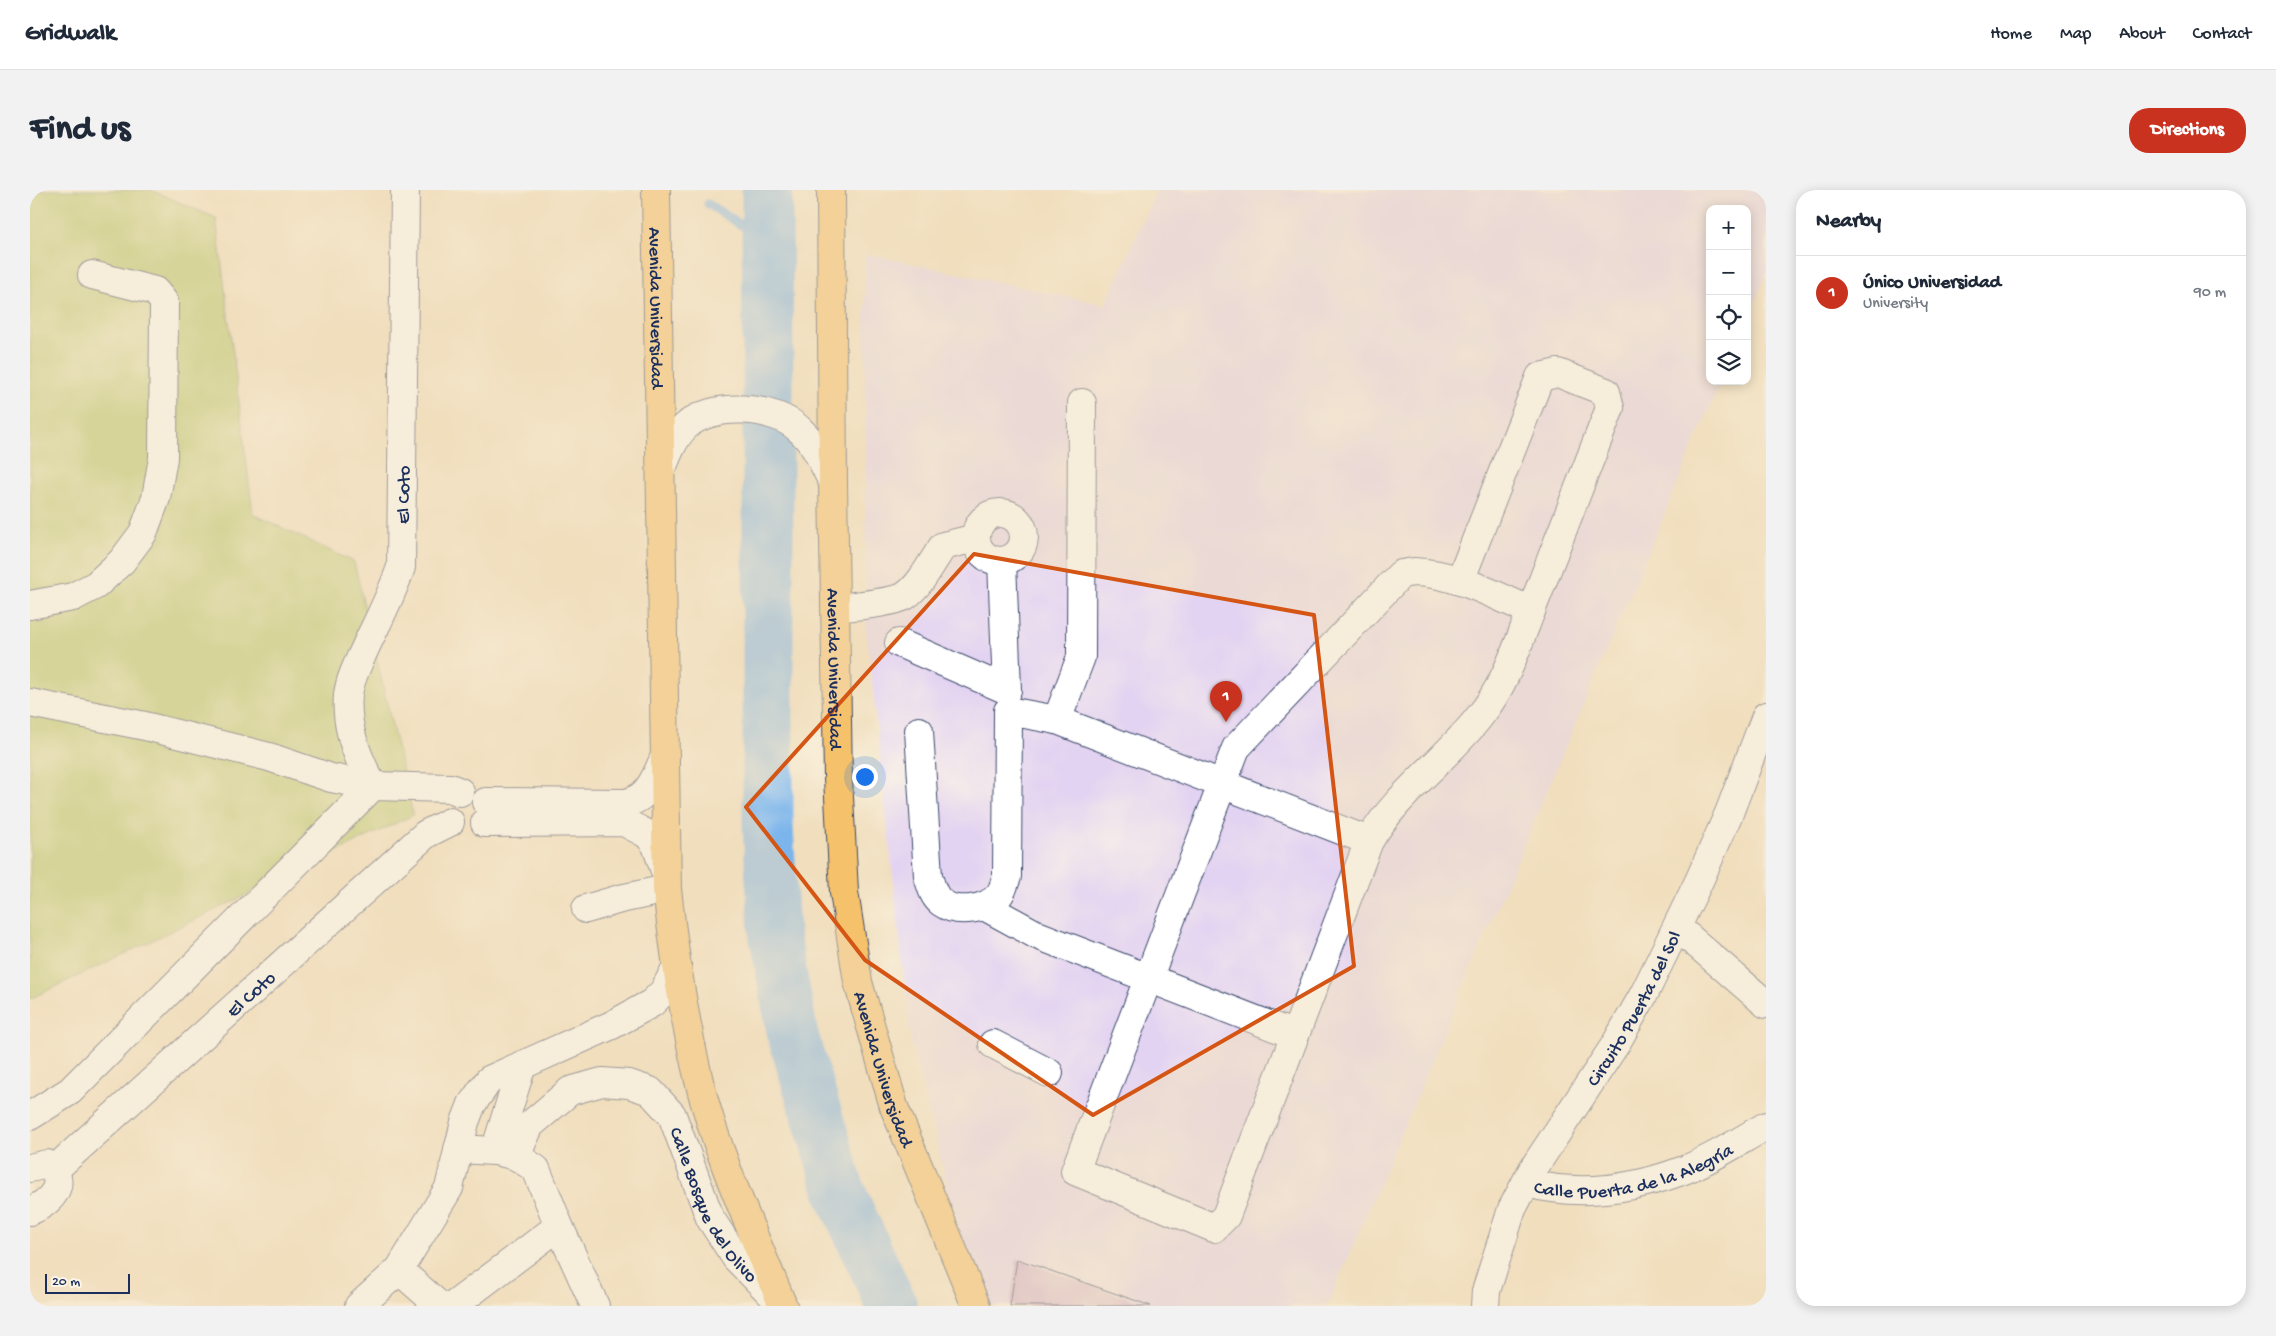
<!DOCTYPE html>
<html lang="en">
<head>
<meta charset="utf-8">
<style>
  :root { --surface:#fff; --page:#f2f2f3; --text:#1f2937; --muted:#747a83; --line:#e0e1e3; --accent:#c8321e }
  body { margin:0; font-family:"Gochi Hand",sans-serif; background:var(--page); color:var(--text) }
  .controls { position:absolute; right:15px; top:15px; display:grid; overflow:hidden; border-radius:10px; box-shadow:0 2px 12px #0003 }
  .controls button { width:45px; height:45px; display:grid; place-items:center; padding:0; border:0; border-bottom:1px solid var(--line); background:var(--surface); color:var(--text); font:25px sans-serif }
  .scale { position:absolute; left:15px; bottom:12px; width:85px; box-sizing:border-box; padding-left:5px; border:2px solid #1b2f5e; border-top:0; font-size:14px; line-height:18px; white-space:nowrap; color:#1b2f5e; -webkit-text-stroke:4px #fcf5e5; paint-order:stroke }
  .you { position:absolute; left:834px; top:586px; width:18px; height:18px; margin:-12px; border:4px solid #fff; border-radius:50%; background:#1a73e8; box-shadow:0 0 0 8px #1a73e833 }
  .badge { display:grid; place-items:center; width:32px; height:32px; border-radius:50%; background:var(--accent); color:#fff; font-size:16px; font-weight:700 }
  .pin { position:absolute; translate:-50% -41px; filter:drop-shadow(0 1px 2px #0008) }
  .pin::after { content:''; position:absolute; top:26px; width:18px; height:15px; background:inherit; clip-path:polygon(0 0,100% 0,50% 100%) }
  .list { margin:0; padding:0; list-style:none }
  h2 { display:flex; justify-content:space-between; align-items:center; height:65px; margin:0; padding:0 20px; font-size:21px }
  h2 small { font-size:16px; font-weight:400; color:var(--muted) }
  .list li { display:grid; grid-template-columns:32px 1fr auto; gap:15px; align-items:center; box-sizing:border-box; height:75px; padding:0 20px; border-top:1px solid var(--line) }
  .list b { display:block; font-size:19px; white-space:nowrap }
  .list p { margin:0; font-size:16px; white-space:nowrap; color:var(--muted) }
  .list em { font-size:16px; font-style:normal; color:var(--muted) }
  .icon { flex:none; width:28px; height:28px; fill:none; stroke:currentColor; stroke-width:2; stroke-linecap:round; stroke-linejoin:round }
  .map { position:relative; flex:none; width:1736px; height:1116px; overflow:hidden; border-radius:20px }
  header { display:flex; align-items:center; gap:30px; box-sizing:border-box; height:70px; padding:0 25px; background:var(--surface); border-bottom:1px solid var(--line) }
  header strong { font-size:24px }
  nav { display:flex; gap:28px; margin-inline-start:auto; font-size:18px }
  .intro { display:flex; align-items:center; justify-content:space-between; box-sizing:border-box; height:120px; padding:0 30px }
  h1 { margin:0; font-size:35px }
  .button { padding:12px 22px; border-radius:20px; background:var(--accent); color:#fff; font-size:18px; font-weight:700 }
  main { display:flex; gap:30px; padding:0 30px }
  aside { flex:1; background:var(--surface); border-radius:20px; box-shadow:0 2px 12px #0003 }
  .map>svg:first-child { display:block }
  .built { fill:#e3d3f2 }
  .green { fill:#b5c76a; stroke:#687b64 }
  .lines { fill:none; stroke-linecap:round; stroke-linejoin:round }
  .stream { stroke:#7bb5ec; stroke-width:9 }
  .river { stroke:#7bb5ec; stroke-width:51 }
  .building { fill:#c79fce }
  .minor-casing { stroke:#3b496c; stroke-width:30 }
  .major-casing { stroke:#3b496c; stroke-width:30 }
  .minor { stroke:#fff; stroke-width:28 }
  .major { stroke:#f5c16b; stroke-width:28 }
  .marked { fill:none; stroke:#d45514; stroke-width:4; stroke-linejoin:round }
  .labels { text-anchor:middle; stroke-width:4; stroke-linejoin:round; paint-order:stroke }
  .street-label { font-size:19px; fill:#1b2f5e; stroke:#fcf5e5 }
</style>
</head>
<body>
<header>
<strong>Gridwalk</strong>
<nav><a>Home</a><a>Map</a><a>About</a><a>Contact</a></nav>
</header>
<div class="intro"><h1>Find us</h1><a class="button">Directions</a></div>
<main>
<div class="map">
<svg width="1736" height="1116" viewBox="0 0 1736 1116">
  <rect width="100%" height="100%" fill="#fcf5e5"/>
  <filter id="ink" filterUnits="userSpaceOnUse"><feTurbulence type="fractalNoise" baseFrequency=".02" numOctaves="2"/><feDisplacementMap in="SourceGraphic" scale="10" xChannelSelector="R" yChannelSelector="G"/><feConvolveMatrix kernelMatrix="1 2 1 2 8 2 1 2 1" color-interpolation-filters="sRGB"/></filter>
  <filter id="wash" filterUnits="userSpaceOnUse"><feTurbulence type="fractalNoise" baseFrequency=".0096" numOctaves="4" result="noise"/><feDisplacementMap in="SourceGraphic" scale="20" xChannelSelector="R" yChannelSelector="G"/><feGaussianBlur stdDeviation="1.12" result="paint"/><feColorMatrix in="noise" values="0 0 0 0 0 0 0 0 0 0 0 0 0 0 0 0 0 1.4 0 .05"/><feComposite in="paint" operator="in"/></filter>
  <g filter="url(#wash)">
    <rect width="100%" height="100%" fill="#f0debd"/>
    <path class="built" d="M1126,0H1736V85L1717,129V19H1680V191H1691L1300,1110L1295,1116H957L934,1061L881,852L836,437L835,64L1076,115Z"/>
    <path class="green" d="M0,0H121L186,28L223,324L324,372L383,625L0,809Z"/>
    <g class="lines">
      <path class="stream" d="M678,14L738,52"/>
      <path class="river" d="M737,0L738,207
        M738,241V636L744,743L763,846L810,1002L862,1116"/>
    </g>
    <g id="blocks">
      <path class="building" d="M987,1069L1121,1116H980Z"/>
    </g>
  </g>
  <g filter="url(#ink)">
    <use href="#blocks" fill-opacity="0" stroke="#3b496c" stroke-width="1"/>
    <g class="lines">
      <defs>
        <g id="minor">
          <path d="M631,281C637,266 643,249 655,237C681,211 746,215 771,241C786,255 794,275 803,293"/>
          <circle cx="970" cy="347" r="24"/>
          <path d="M1384,382C1425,383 1464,405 1501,421C1486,459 1476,493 1450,526C1416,570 1368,602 1339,651L1196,1026L1184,1038L1045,981L1206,558L1371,384Z"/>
          <path d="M1430,391L1510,187L1528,183L1576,202L1580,218L1501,421"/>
          <path d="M0,415L43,407L66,395L92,371L113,343L126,308L133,268L134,112L125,101L62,85"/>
          <path d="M806,418C821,416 863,413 875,406C891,395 902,372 913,356L946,348"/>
          <path d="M869,453L977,500L972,372"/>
          <path d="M0,513L115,536L239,567L301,588L343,596L420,598L430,602"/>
          <path d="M1027,530L1051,467L1052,213"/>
          <path d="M889,541L898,686C901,695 903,707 912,713C927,724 957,720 969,705C973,701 974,693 977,687L978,521L1027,530L1339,651"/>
          <path d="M456,612L595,613C619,609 626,586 635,566"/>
          <path d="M455,633L594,632L617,644L626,655L636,684"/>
          <path d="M956,717L1007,745L1265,845"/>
          <path d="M556,719L590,709L637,699"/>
          <path d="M1647,737L1736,814"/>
          <path d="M963,854L1019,883"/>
          <path id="s1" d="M0,926L40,901L343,596C327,568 315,537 318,505C320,487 330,470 337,454C349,429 362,404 371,377L375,0"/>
          <path d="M428,959L465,961L486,966L506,979L529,1036L565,1116"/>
          <path d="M465,961L492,875"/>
          <path id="s2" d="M486,966L500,935L540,901L572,892L599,894L620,901L642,925L680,1028L706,1068L753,1116"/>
          <path d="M0,978L17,974C40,993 21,1012 0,1021"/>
          <path id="s3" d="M24,980L396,644L420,632"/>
          <path id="s4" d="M1496,993C1550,1007 1602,1000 1654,980C1683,969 1709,951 1736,936"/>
          <path d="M369,1080L410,1116"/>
          <path d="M329,1116L369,1080L419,998L435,932L442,914L459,890L582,835L622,813L634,801L647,776"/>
          <path d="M423,1116L529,1036"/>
          <path id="s5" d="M1455,1116L1456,1101L1482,1019L1503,979L1585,855L1614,804L1669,691L1699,623L1736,526"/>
        </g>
        <g id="major">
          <path id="s6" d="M626,0L637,699C644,763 654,828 669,891C688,968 723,1042 753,1116"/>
          <path id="s7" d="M801,0L803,293L808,588L814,702L828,792L864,917L946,1116"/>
        </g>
      </defs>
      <use href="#minor" class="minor-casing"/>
      <use href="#major" class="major-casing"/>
      <use href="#minor" class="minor"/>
      <use href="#major" class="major"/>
    </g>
  </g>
  <path d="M0 0H1736V1116H0ZM944,364L1284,425L1324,776L1063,925L835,770L716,617Z" fill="#f0debd" fill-opacity=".55" fill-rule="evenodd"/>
  <path class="marked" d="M944,364L1284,425L1324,776L1063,925L835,770L716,617Z"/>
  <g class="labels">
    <g class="street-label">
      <text dy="7" stroke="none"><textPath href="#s6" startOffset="118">Avenida Universidad</textPath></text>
      <text dy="7" stroke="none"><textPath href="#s1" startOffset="784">El Coto</textPath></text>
      <text dy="7" stroke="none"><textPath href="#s7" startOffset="479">Avenida Universidad</textPath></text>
      <text dy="7" stroke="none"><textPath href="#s3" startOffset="264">El Coto</textPath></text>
      <text dy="7" stroke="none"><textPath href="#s5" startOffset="336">Circuito Puerta del Sol</textPath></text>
      <text dy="7" stroke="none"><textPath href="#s7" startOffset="884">Avenida Universidad</textPath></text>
      <text dy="7" stroke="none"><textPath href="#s4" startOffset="111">Calle Puerta de la Alegría</textPath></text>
      <text dy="7" stroke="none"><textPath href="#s2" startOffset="301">Calle Bosque del Olivo</textPath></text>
    </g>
  </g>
</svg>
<div class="controls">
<button>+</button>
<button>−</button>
<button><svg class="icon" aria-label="locate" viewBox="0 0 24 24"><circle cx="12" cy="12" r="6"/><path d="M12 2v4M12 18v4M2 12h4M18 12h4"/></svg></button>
<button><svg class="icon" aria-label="layers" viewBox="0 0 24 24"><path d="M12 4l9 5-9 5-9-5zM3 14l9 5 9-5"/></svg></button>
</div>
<div class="scale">20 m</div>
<div class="you"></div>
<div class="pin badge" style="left:1196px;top:532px">1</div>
</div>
<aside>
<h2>Nearby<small></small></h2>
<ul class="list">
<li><span class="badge">1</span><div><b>Único Universidad</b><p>University</p></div><em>90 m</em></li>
</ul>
</aside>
</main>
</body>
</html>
